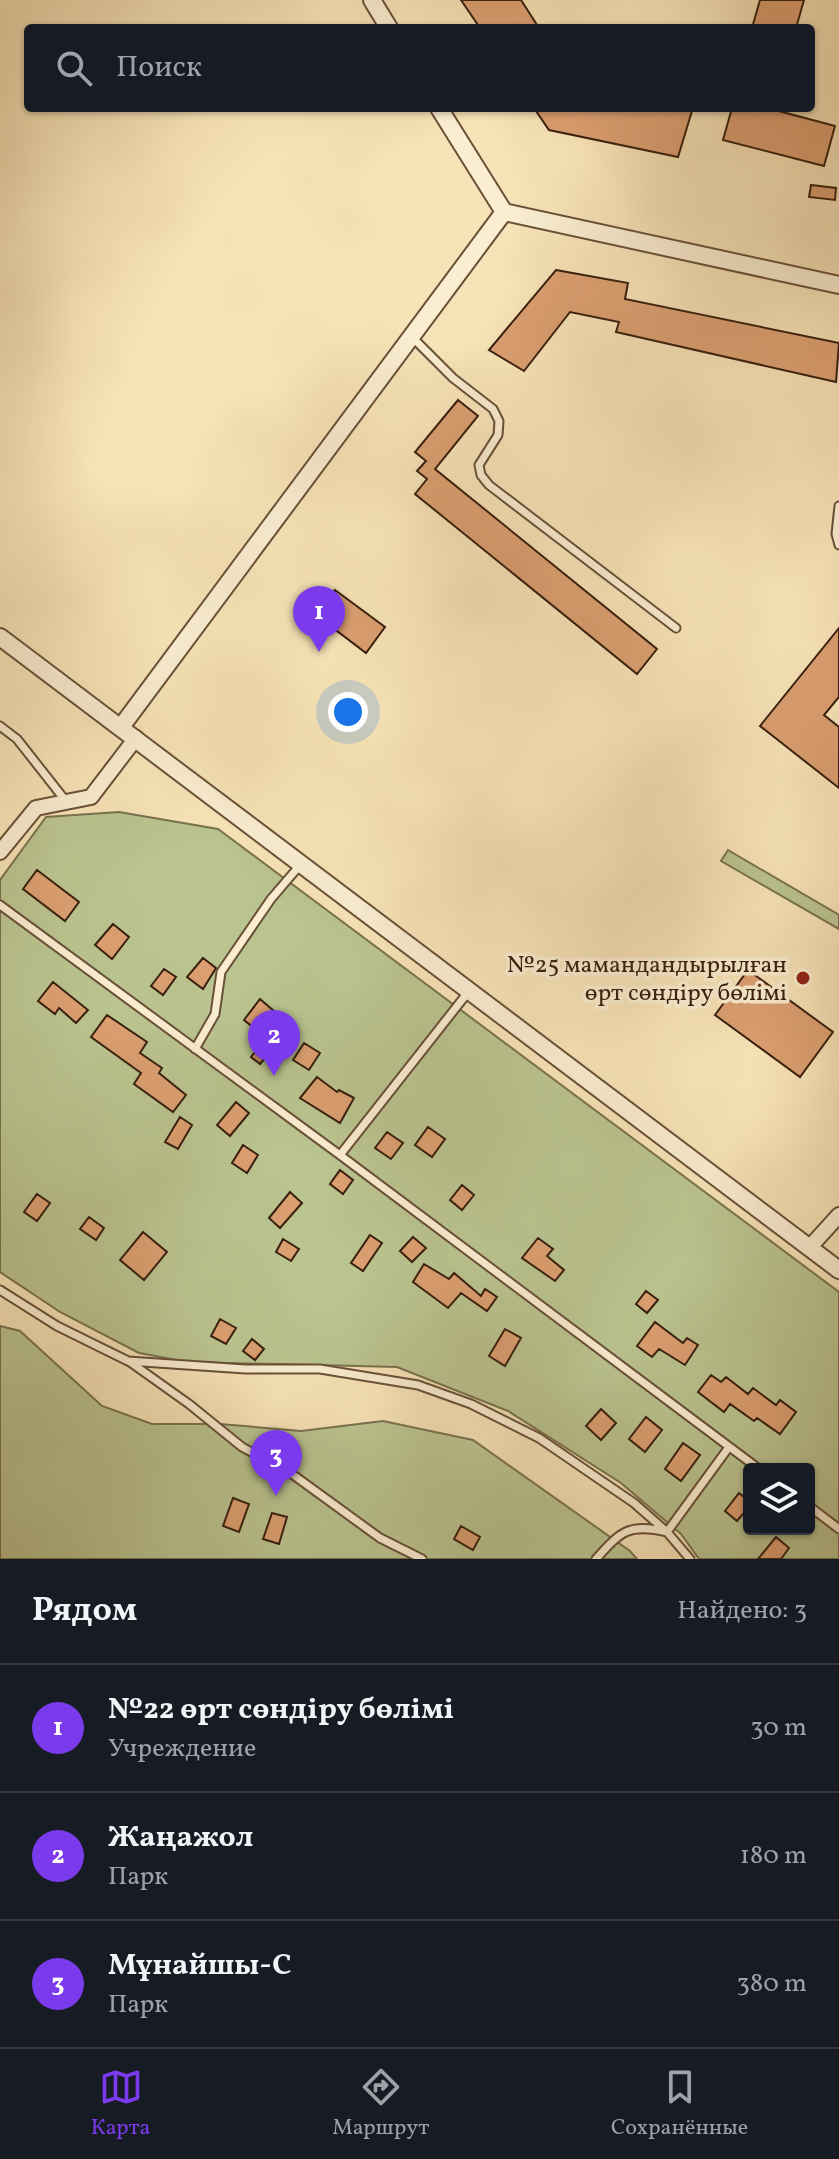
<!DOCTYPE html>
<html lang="ru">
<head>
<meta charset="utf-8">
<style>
  :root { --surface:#171b24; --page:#20242c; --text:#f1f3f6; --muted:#9ea1a6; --line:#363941; --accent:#7c3aed }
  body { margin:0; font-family:Vollkorn,serif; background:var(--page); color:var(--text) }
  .controls { position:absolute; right:24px; bottom:24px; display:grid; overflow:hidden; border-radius:8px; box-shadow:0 2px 6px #0004 }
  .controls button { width:72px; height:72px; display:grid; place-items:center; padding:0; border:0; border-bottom:2px solid var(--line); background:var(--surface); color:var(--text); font:40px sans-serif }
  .you { position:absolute; left:348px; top:712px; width:28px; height:28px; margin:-20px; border:6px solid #fff; border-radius:50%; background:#1a73e8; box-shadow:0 0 0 12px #1a73e833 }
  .badge { display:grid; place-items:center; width:52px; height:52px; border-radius:50%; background:var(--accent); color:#fff; font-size:26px; font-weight:700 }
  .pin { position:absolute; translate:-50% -66px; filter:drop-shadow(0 2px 4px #0008) }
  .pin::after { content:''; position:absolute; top:42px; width:28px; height:24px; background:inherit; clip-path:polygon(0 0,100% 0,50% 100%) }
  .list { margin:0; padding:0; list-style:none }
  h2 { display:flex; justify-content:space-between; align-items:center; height:104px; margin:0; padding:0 32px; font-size:34px }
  h2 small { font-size:26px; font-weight:400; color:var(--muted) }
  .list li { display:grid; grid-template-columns:52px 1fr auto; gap:24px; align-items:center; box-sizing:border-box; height:128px; padding:0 32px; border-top:2px solid var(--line) }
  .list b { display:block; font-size:30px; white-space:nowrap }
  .list p { margin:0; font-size:26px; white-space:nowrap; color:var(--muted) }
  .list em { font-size:26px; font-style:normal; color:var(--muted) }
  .icon { flex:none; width:44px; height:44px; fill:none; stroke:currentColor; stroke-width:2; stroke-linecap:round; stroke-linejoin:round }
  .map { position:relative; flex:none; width:839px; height:1559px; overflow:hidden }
  .search { position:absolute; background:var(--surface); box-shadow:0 2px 6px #0004; left:24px; right:24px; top:24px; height:88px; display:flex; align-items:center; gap:20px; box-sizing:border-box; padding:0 28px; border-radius:8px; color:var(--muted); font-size:30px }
  .sheet { height:488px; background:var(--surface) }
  nav { display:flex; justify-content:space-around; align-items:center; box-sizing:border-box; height:112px; border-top:2px solid var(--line); background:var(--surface); font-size:22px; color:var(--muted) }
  nav a { display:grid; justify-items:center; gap:4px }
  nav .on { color:var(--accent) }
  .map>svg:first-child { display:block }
  .green { fill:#bac490; stroke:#79724f; stroke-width:2; fill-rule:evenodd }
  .building { fill:#db9f71; stroke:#381f0e; stroke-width:2 }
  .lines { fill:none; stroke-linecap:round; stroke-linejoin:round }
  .service-casing { stroke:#685038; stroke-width:11 }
  .minor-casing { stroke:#685038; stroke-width:18 }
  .tertiary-casing { stroke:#685038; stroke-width:20 }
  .service { stroke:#faedd0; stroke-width:7 }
  .minor { stroke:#faedd0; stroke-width:14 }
  .tertiary { stroke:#faedd0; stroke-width:16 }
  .poi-dot { fill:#8f2418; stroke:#faedd0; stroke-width:3 }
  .labels { text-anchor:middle; stroke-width:7; stroke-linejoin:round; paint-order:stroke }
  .poi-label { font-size:24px; fill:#381f0e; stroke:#faedd0; text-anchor:end }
</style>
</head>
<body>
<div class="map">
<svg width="839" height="1559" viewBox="0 0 839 1559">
  <rect width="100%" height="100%" fill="#f7e3b7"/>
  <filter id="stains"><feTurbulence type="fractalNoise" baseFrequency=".0025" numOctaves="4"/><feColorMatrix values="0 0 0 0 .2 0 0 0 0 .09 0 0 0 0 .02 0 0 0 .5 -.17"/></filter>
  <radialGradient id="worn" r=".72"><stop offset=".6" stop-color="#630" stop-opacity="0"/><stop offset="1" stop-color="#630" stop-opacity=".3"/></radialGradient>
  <path class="green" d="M119,812L218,829L839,1292V1559H699L681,1534L621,1483L508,1411L397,1367L187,1362L139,1353L60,1312L0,1272V880L46,817ZM749,1469H809V1529H749Z
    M728,850L839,915V929L721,861Z
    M0,1326L20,1331L102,1406L152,1424H220L301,1431L383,1421L473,1440L630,1551L637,1559H0Z"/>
  <path class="building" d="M461,0H521L539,28H480Z
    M760,0H804L796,28H752Z
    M534,108H679L692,111L678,157L549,130Z
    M732,108H776L775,110L835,126L824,166L723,140Z
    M811,185L836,188L835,200L809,197Z
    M556,270L628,283L625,299L839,343L836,382L616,332L619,322L570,312L524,371L489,350Z
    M458,400L478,416L435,469L657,649L637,674L415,494L427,479L417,471L426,461L415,452Z
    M335,590L385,627L366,653L316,615Z
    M839,628V697L824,715L839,727V788L760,726Z
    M37,870L79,902L65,921L23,889Z
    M113,924L129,937L112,959L95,945Z
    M203,958L216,968L203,989L187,977Z
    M164,969L176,977L163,995L151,986Z
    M748,970L833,1032L800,1077L715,1015Z
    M53,982L88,1010L76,1023L59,1008L55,1014L38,1001Z
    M260,999L275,1012L259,1032L244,1020Z
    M107,1015L147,1042L140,1053L162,1068L159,1073L186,1095L173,1112L134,1084L141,1073L91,1037Z
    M265,1039L274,1047L260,1064L251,1057Z
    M304,1043L320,1053L309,1070L293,1060Z
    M317,1077L337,1092L339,1090L354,1098L340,1123L300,1098Z
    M236,1102L249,1113L230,1136L217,1125Z
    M180,1117L192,1125L178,1149L165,1142Z
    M428,1127L445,1139L432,1157L415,1145Z
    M387,1132L403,1143L391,1159L375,1148Z
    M243,1145L258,1155L247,1173L232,1163Z
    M340,1170L353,1180L343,1194L330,1184Z
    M462,1185L474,1195L462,1210L450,1200Z
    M290,1192L302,1203L280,1228L269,1218Z
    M37,1194L50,1203L37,1221L24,1212Z
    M89,1217L104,1228L96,1240L80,1229Z
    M143,1232L167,1252L144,1280L120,1260Z
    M370,1235L382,1243L363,1271L351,1263Z
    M413,1237L426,1248L412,1262L400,1251Z
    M538,1238L553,1249L547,1256L564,1270L555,1281L522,1258Z
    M283,1239L299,1249L291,1261L276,1252Z
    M424,1264L449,1279L454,1273L481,1296L485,1289L497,1297L487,1311L461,1293L448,1308L413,1282Z
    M646,1291L658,1300L647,1313L636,1304Z
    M220,1319L236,1328L226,1344L211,1336Z
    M655,1322L683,1343L687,1338L698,1345L685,1365L659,1349L652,1357L637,1346Z
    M505,1329L521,1338L505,1366L489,1356Z
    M252,1339L264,1349L255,1360L243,1351Z
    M711,1375L721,1382L726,1377L748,1394L753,1388L776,1405L780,1400L796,1412L780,1434L757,1418L754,1421L730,1404L724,1412L698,1392Z
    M601,1409L616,1423L601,1440L586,1426Z
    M646,1417L662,1430L645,1452L629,1439Z
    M683,1443L700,1455L681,1481L665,1469Z
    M739,1493L749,1501V1507L737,1521L725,1511Z
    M233,1498L249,1504L239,1532L223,1526Z
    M272,1513L287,1517L279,1544L263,1539Z
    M461,1526L480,1537L473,1550L454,1539Z
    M776,1537L789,1548L781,1559H758Z"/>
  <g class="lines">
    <defs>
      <path id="service" d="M413,338L453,378L493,409L499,421L498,435L479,465L481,475L489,485L676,628
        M839,506L836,534L839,545
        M0,726L17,739L65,800
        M0,905L340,1155L759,1469
        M195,1049L215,1014L221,972L271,899L301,864
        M340,1155L469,991
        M0,1290L57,1326L128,1361L245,1369H320L418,1385L471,1404L539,1438L634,1503L667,1532L690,1559
        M130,1362L189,1404L242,1447L292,1474L380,1538L422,1559
        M809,1506L839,1529
        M596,1559C621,1531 629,1523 667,1532L729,1447"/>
      <path id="minor" d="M0,852L36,808L91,797L136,738
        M809,1248L839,1215"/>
      <path id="tertiary" d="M372,0L389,28
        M439,108L504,212L839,285
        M0,637L839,1270
        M121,727L504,212"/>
    </defs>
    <use href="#service" class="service-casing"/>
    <use href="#minor" class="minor-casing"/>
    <use href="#tertiary" class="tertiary-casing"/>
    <use href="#service" class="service"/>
    <use href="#minor" class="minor"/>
    <use href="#tertiary" class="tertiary"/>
  </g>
  <circle class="poi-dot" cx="803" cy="978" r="8"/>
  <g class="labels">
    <g class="poi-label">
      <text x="787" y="972">№25 мамандандырылған<tspan x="787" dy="28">өрт сөндіру бөлімі</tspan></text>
    </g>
  </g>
  <rect width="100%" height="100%" filter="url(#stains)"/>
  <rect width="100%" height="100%" fill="url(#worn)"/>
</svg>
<div class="controls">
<button><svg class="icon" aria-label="layers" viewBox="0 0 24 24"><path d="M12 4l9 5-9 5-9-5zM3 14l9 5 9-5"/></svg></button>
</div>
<div class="you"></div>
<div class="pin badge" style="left:319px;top:652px">1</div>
<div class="pin badge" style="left:274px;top:1076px">2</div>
<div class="pin badge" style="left:276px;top:1496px">3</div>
<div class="search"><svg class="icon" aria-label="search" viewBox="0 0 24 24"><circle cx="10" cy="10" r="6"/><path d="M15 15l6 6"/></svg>Поиск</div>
</div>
<section class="sheet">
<h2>Рядом<small>Найдено: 3</small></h2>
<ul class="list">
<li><span class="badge">1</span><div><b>№22 өрт сөндіру бөлімі</b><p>Учреждение</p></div><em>30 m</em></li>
<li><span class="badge">2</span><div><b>Жаңажол</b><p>Парк</p></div><em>180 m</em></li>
<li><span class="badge">3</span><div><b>Мұнайшы-С</b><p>Парк</p></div><em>380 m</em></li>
</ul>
</section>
<nav>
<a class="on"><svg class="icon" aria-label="map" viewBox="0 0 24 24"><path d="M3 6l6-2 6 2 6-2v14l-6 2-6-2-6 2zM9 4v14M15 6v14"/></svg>Карта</a>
<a><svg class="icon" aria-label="directions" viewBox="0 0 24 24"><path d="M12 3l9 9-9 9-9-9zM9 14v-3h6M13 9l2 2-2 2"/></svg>Маршрут</a>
<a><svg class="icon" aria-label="saved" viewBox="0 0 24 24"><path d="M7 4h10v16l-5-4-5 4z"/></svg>Сохранённые</a>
</nav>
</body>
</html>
